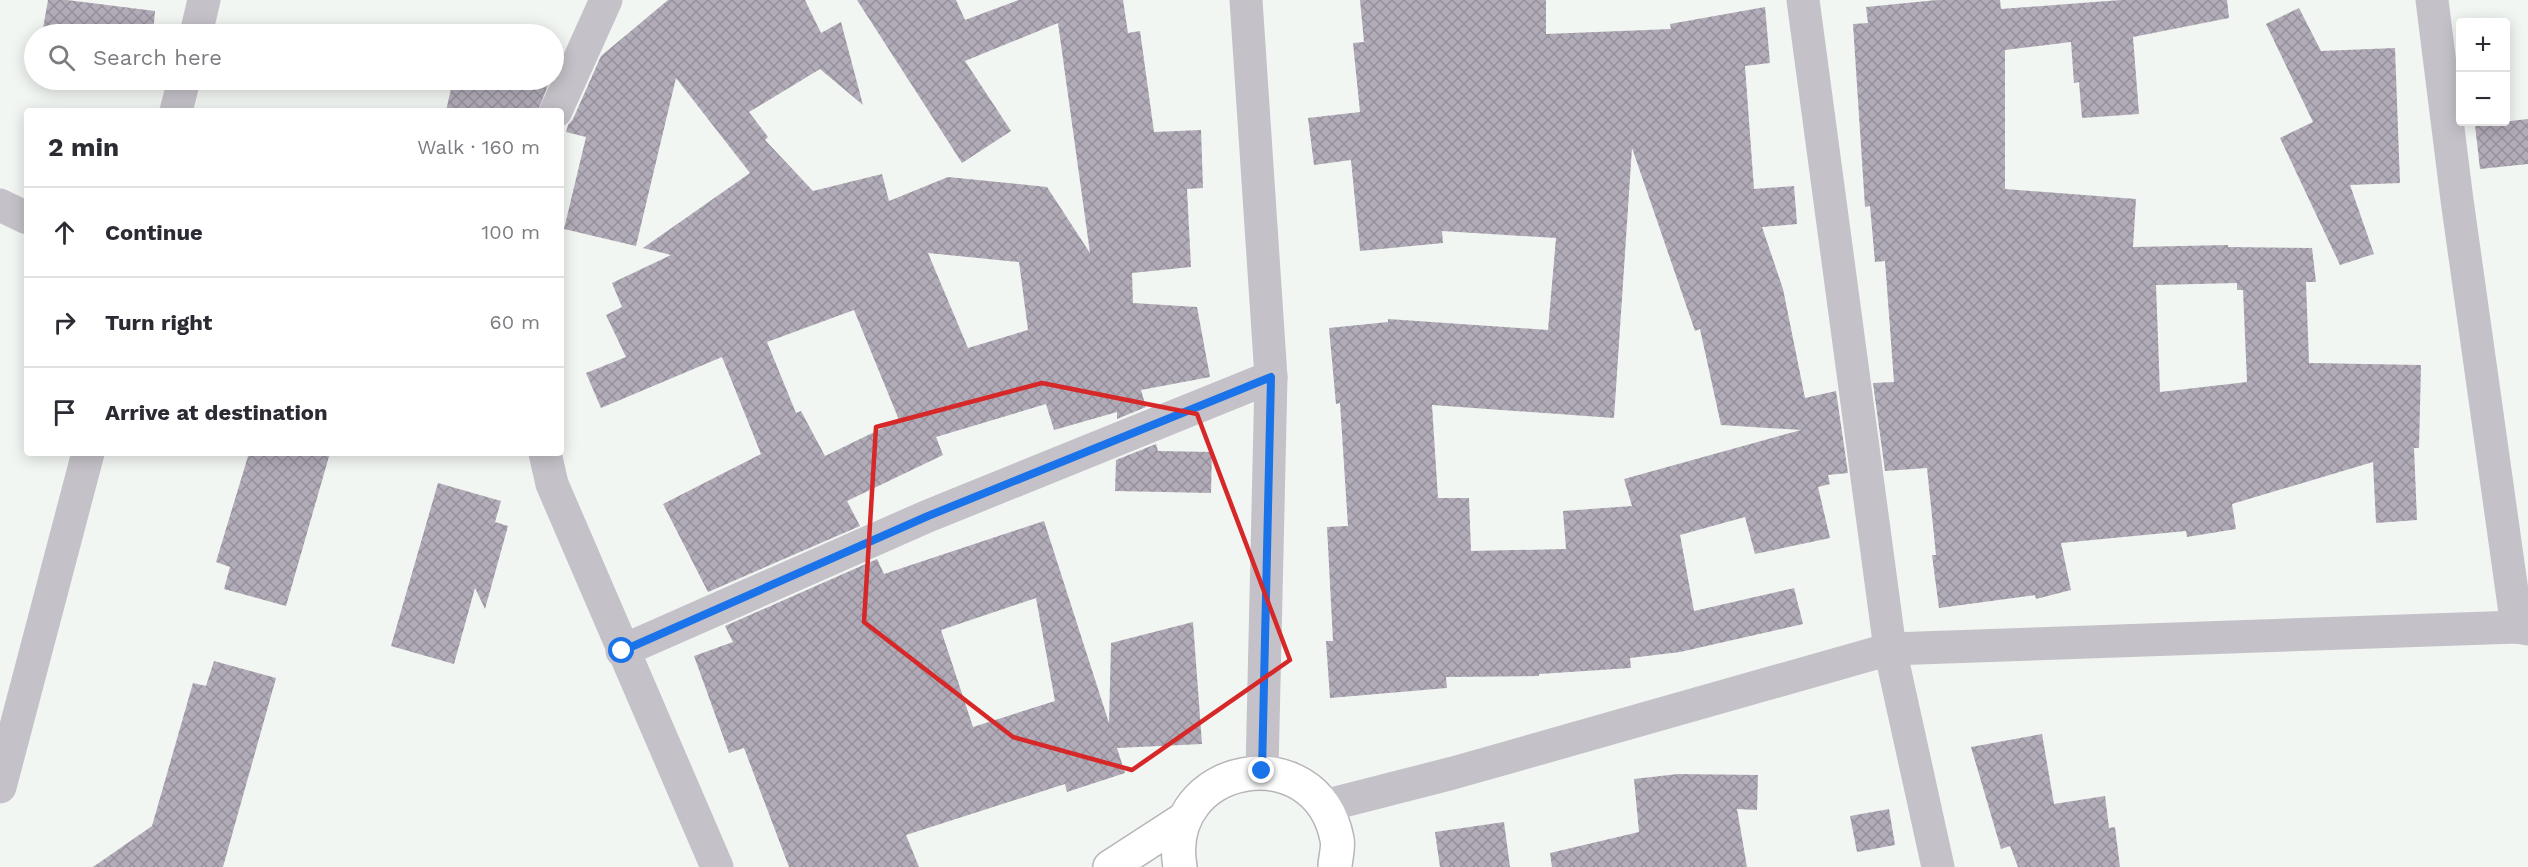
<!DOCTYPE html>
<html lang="en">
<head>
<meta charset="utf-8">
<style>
  :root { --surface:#fff; --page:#f2f2f3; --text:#2b2b33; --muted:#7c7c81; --line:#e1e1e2 }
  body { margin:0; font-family:"Work Sans",sans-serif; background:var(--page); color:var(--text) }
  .controls { position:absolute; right:18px; top:18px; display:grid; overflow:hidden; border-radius:6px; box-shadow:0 3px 15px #0003 }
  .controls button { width:54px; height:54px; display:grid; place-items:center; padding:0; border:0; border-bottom:2px solid var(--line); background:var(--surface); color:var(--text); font:30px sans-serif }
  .stop { position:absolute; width:18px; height:18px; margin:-14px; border:4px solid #1a73e8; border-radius:50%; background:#fff }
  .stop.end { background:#1a73e8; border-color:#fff; box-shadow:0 2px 6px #0008 }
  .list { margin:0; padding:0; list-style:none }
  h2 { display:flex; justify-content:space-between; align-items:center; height:78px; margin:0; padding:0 24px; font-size:26px }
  h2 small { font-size:20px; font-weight:400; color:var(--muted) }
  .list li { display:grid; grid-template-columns:39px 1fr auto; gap:18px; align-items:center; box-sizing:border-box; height:90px; padding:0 24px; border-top:2px solid var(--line) }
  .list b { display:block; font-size:22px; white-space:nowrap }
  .list em { font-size:20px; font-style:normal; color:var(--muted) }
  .icon { flex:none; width:33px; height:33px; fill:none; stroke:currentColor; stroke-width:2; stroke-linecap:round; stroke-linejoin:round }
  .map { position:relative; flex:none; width:2528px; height:867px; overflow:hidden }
  .search { position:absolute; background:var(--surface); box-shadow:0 3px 15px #0003; left:24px; top:24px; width:540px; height:66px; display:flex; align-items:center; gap:15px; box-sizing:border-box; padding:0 21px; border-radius:33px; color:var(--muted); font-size:22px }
  .panel { position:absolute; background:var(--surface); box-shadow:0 3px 15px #0003; left:24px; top:108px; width:540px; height:348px; border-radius:6px }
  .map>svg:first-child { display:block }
  .building { fill:url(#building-cross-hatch); fill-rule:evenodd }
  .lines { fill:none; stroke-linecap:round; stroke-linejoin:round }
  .trunk-casing { stroke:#b7b4ba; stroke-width:36 }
  .minor { stroke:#c5c1c8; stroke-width:33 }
  .tertiary { stroke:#c5c1c8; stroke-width:33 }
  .trunk { stroke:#fff; stroke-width:33 }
  .route { stroke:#1a73e8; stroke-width:8 }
  .marked { fill:none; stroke:#d62828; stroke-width:4.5; stroke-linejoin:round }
</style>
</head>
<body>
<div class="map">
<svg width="2528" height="867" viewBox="0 0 2528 867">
  <defs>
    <pattern id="building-cross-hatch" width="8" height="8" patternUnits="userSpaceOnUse" patternTransform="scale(1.5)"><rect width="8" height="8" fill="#b2acb8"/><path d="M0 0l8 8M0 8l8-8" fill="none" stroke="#95909b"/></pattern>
  </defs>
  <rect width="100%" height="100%" fill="#f2f6f2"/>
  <path class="building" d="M48,0H67L155,11L153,34H42Z
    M668,0H805L821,33L841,22L863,105L820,69L749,112L768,137L765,140L813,191L882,174L889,201L948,177L1047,187L1090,253L1058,23L965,61L1011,131L962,163L857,0H956L965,20L1019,0H1123L1128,33L1140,31L1154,132L1201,130L1203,188L1187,189L1191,267L1132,273L1133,303L1197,307L1210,377L1141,390L1146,407L1117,419V412L1054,430L1046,404L936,437L943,455L847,501L860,526L708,592L663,504L761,454L722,357L601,408L586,373L626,357L606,315L622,307L612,283L671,255L643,248L750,173L676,78L636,246L564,229L586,137L566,132L568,125L573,119L601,56ZM928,253L1019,262L1028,330L968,348ZM854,310L899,420L825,456L801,411L796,413L767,342Z
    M1360,0H1546V34L1671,29L1670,24L1765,7L1770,63L1745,66L1754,189L1794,186L1797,224L1762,227L1783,289L1805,398L1836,391L1848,473L1828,475L1830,484L1818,487L1830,538L1755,554L1745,517L1680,535L1694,611L1794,588L1803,624L1680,652L1630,658L1631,668L1539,674V676L1446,677L1447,688L1330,698L1326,641H1333L1327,527L1348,526L1340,403L1336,404L1329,328L1388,322V319L1548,330L1556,238L1442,231L1443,243L1360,251L1351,160L1314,165L1308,118L1360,112L1353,43L1364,42ZM1632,148L1695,331L1700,329L1721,425L1801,430L1624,479L1632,506L1563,511L1566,549L1471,551L1469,498H1438L1432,405L1614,418Z
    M1937,0H2000L2001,9L2121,0H2227L2229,18L2133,37L2139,114L2082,118L2079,82L2074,83L2071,42L2005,50V189L2136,199L2133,247L2228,245V247L2312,248L2316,282H2306L2309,363L2421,365L2419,448H2414L2417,520L2376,523L2373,462L2232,504L2236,529L2187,537L2186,531L2061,543L2071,590L2036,599L2035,595L1939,608L1932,555H1936L1927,468L1885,471L1873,383L1894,382L1885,261L1875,262L1870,206L1865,207L1853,24L1868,23L1866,7ZM2237,283V290H2243L2247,382L2160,392L2156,285Z
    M2299,8L2321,51L2395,48L2400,183L2350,185L2374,254L2340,265L2280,138L2313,122L2266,24Z
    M453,80H550L538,111H446Z
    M2528,119V164L2480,169L2475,125Z
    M1156,444L1158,451L1212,452L1211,493L1115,491L1116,460Z
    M249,453H330L286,606L224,589L230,567L216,562Z
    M438,483L501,501L495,522L508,526L485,609L475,588L454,664L391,646Z
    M1044,521L1109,723L1111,643L1193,622L1202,744L1117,748L1125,773L1067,792L1065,784L906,835L919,867H789L744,748L729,753L694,656L733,642L725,626L877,559L884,574ZM1036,598L1055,701L973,727L941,630Z
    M214,661L276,678L223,867H93L152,826L193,683L206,686Z
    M2042,734L2054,804L2105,796L2109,828L2115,827L2120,867H2018L2010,846L2001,849L1971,747Z
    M1678,774L1758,775L1757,810L1737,809L1747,867H1552L1550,853L1639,832L1634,779Z
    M1889,809L1895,845L1857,852L1850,816Z
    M1504,822L1510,867H1440L1435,832Z"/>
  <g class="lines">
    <defs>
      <path id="trunk" d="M1110,867L1184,819
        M1180,867C1162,763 1316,734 1337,839C1339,848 1335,859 1335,867"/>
    </defs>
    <use href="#trunk" class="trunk-casing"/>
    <path class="minor" d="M1803,0L1890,649L1938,867
      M2432,0L2457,200L2517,627
      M196,34L204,0
      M176,111L184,80
      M556,111L606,0
      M0,205L27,218
      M545,453L552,484L717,867
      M622,651L928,516L1271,377
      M0,787L88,453"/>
    <path class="tertiary" d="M1246,0L1271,377L1262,771
      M1324,806L1453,773L1890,649L2517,627L2528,629"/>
    <use href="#trunk" class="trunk"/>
  </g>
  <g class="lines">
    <path class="route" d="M622,651L928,516L1271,377L1262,771"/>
  </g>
  <path class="marked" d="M1042,383L1197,414L1290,660L1132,770L1013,737L864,622L876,427Z"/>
</svg>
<div class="controls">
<button>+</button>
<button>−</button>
</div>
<div class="stop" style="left:622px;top:651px"></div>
<div class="stop end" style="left:1262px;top:771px"></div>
<div class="search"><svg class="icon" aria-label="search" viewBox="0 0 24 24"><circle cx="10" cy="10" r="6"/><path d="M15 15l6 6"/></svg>Search here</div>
<section class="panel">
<h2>2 min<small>Walk · 160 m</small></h2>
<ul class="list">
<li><svg class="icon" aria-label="ahead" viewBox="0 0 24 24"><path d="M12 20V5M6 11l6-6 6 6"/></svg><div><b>Continue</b></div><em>100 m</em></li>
<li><svg class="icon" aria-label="right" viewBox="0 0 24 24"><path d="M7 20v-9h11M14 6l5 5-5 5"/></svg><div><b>Turn right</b></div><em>60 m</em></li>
<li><svg class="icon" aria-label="arrive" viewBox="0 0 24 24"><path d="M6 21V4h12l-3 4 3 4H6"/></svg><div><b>Arrive at destination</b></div></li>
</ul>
</section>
</div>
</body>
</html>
